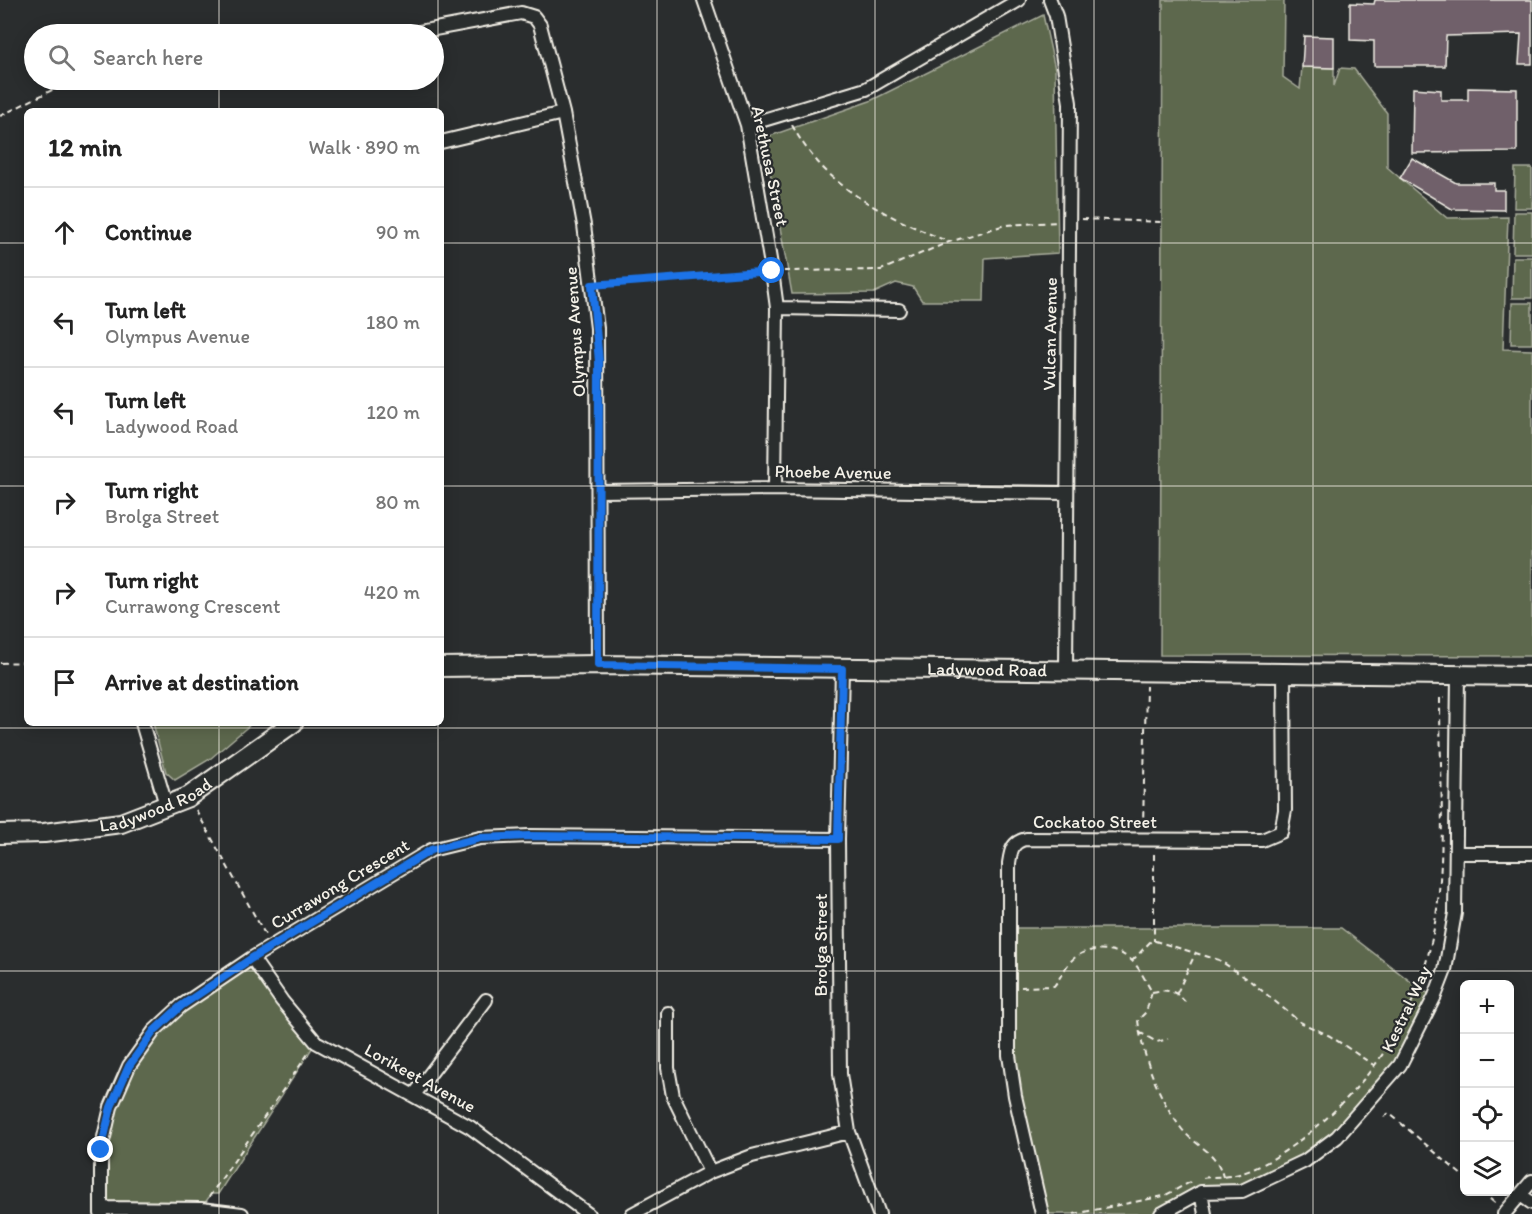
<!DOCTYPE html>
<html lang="en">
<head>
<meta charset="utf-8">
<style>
  :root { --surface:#fff; --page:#f6f6f6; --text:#222; --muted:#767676; --line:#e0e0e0 }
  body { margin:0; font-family:Itim,sans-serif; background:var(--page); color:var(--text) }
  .controls { position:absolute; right:18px; bottom:18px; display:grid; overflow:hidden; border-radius:9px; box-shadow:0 3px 15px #0003 }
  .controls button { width:54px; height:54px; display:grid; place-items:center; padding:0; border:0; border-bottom:2px solid var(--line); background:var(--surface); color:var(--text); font:30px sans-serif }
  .stop { position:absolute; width:18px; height:18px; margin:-14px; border:4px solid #1a73e8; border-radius:50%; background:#fff }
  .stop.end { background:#1a73e8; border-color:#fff; box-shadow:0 2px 6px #0008 }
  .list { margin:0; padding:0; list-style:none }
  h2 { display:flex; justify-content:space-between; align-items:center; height:78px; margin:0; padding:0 24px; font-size:26px }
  h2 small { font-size:20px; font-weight:400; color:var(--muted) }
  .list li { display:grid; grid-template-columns:39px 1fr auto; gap:18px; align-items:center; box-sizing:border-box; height:90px; padding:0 24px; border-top:2px solid var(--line) }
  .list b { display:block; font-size:22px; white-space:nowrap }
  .list p { margin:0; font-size:20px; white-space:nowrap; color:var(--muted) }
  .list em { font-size:20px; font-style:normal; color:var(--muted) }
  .icon { flex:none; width:33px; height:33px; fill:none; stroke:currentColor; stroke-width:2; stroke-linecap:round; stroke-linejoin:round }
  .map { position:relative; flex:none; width:1532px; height:1214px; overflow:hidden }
  .search { position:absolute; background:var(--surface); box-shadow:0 3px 15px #0003; left:24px; top:24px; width:420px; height:66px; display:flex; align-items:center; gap:15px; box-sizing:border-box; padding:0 21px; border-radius:33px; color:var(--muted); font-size:22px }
  .panel { position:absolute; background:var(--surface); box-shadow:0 3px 15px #0003; left:24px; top:108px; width:420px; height:618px; border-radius:9px }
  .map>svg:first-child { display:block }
  .green { fill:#5d674e; stroke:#a8ac9b; stroke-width:1.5 }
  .building { fill:#70606b; stroke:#f4f1e8; stroke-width:1.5 }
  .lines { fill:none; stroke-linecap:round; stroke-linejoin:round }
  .street-casing { stroke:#f4f1e8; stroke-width:16 }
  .secondary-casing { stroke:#f4f1e8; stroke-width:22 }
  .path { stroke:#f4f1e8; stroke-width:2; stroke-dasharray:6 4.5; stroke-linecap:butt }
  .street { stroke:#2a2d2e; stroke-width:12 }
  .secondary { stroke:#2a2d2e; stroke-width:18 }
  .route { stroke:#1a73e8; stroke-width:8 }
  .grid { fill:none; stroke:#f4f1e8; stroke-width:1.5; stroke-opacity:0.55 }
  .labels { text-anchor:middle; stroke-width:4.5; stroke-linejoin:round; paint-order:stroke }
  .street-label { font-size:18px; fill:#f4f1e8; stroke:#2a2d2e }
</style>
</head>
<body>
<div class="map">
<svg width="1532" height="1214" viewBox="0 0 1532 1214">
  <rect width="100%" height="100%" fill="#2a2d2e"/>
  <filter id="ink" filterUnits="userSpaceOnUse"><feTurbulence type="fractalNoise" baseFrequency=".0167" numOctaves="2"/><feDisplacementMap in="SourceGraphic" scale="12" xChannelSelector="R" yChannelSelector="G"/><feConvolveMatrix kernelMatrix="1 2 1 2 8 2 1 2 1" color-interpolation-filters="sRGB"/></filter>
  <g filter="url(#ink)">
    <path class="green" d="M1163,0H1284L1283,77L1300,89L1302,67L1334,68V86L1340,68L1354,69L1387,113V167L1447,218L1508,217L1503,349L1532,350V656L1160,655Z
      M1043,15L1055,69L1058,253L985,258L984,301H922L913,287L896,283L874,293L792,294L764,138L870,101Z
      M1515,168H1532V208H1514Z
      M1514,212H1532V253H1513Z
      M1513,257H1532V298H1512Z
      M1512,303H1532V344H1511Z
      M153,723H252L210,759L175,780L166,772Z
      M1008,928H1341L1423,991L1435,996L1400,1065L1337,1137L1263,1183L1215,1191L1161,1214H1042L1015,1096Z
      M252,958L316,1042L218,1194H211L201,1209L101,1208L111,1107L154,1031Z"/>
    <path class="building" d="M1375,0H1532V64H1519L1521,34L1446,36L1445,66H1374V41L1350,40V3L1374,4Z
      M1304,36L1334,37V68L1302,67Z
      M1413,88L1441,90V100H1468V88L1517,89V152L1412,153Z
      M1412,158L1456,183H1494V190H1504V210L1452,209L1400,178Z"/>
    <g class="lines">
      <defs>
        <path id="street" d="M704,0L747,125L772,271L777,308L775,489
          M1050,0L1056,16L1070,103L1066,671
          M408,34L521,13L534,17L540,25L563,113L584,225L597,328L598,665
          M747,125L866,89L1019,0
          M441,142L563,113
          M777,308L899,310
          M598,491L775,489L1066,493
          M842,669L838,839L840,1074L849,1132L879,1214
          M142,723L166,805
          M1457,853H1532
          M252,958L282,1001L316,1042L470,1127L588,1214
          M668,1013V1068L673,1096L710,1172
          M414,1095L486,1000
          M1201,1192L1205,1214
          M1522,1196L1532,1203
          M101,1208L201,1209L242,1214
          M101,1214V1150L111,1107L129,1066L154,1031L181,1006L252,958L431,850L480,838L529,836L838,839
          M632,1214L710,1172L752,1156L849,1132
          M1042,1214L1015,1096L1009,1055V863C1011,850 1012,842 1026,839L1262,840L1281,832L1285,810L1284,673
          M1161,1214L1201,1192L1242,1191L1305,1161L1337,1137L1400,1065L1435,996L1445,970L1455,913L1458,676
          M1504,1214L1532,1181"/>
        <g id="secondary">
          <path id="s1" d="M441,667L598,665L1532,676"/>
          <path id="s2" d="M0,834L44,833L121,823L188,797L293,723"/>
        </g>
      </defs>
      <use href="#street" class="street-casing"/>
      <use href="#secondary" class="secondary-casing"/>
      <path class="path" d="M0,116L64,84L130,83L132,80
        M792,125C826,189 884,215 949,242
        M1081,219L1162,222
        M784,271L881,270L949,242L1005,225L1058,222
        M604,284L760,272
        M0,663L27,662
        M196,810L266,936
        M1143,827L1146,686
        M1154,854V941
        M1132,961L1152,940L1219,960L1249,980L1300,1022L1330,1036L1375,1066
        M1021,987L1054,986C1062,976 1066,963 1077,956C1092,946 1118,948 1131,960C1140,968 1146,982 1152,992L1146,1012L1138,1020C1142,1056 1159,1099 1181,1128C1196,1148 1216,1149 1223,1177
        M1152,992C1168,989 1175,990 1185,1002
        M1177,993L1196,952
        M1139,1032L1157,1042L1168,1039
        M1384,1117L1389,1113L1464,1177
        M1203,1178C1213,1176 1224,1178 1235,1175C1270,1168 1322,1125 1346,1099C1463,976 1440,852 1440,697H1445
        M1482,1192L1497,1205
        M209,1197L310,1051
        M1074,1214L1164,1196L1194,1180"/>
      <use href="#street" class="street"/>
      <use href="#secondary" class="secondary"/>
    </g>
  </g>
  <g class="lines" filter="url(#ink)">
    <path class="route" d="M101,1150L111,1107L129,1066L154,1031L181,1006L252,958L431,850L480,838L529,836L838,839L842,669L598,665L599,362L592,285L772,271"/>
  </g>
  <path class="grid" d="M219,0V34M438,0V111M657,0V1214M875,0V1214M1094,0V1214M1313,0V1214M219,80V111M0,243H27M441,243H1532M0,486H27M441,486H1532M219,723V1214M438,723V1214M0,728H1532M0,971H1532"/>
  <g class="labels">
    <g class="street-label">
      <text transform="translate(770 166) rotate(78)" y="6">Arethusa Street</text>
      <text transform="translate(575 332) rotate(-94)" y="6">Olympus Avenue</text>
      <text transform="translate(1050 334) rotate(-89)" y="6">Vulcan Avenue</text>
      <text transform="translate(833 472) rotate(1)" y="6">Phoebe Avenue</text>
      <text dy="6" stroke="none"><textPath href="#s1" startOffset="546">Ladywood Road</textPath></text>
      <text dy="6" stroke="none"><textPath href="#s2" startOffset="160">Ladywood Road</textPath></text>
      <text x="1095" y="828">Cockatoo Street</text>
      <text transform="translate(340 884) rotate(-31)" y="6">Currawong Crescent</text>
      <text transform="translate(821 945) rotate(-90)" y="6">Brolga Street</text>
      <text transform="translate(1406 1009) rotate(-65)" y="6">Kestral Way</text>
      <text transform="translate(420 1078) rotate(29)" y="6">Lorikeet Avenue</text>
    </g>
  </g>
</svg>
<div class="controls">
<button>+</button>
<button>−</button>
<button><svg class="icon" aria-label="locate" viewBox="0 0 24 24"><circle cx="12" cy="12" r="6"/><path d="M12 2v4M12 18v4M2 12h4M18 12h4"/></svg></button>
<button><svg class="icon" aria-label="layers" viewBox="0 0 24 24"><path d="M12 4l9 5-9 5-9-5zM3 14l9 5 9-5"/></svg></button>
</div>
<div class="stop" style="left:772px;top:271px"></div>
<div class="stop end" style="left:101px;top:1150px"></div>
<div class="search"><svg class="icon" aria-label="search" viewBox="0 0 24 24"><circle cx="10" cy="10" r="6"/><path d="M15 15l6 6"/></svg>Search here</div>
<section class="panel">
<h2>12 min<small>Walk · 890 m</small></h2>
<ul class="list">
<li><svg class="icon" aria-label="ahead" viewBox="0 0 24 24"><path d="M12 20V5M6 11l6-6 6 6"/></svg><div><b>Continue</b></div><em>90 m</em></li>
<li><svg class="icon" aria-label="left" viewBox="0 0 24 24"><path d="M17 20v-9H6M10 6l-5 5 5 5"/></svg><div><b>Turn left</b><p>Olympus Avenue</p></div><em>180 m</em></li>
<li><svg class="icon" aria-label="left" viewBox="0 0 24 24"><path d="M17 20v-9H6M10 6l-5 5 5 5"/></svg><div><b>Turn left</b><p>Ladywood Road</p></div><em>120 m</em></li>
<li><svg class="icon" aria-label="right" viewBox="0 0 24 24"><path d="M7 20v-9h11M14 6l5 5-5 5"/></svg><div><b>Turn right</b><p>Brolga Street</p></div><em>80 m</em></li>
<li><svg class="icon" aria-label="right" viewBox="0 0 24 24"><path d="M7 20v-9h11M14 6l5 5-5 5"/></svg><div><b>Turn right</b><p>Currawong Crescent</p></div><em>420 m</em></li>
<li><svg class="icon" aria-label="arrive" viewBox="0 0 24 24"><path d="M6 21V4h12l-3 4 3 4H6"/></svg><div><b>Arrive at destination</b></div></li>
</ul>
</section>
</div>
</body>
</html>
